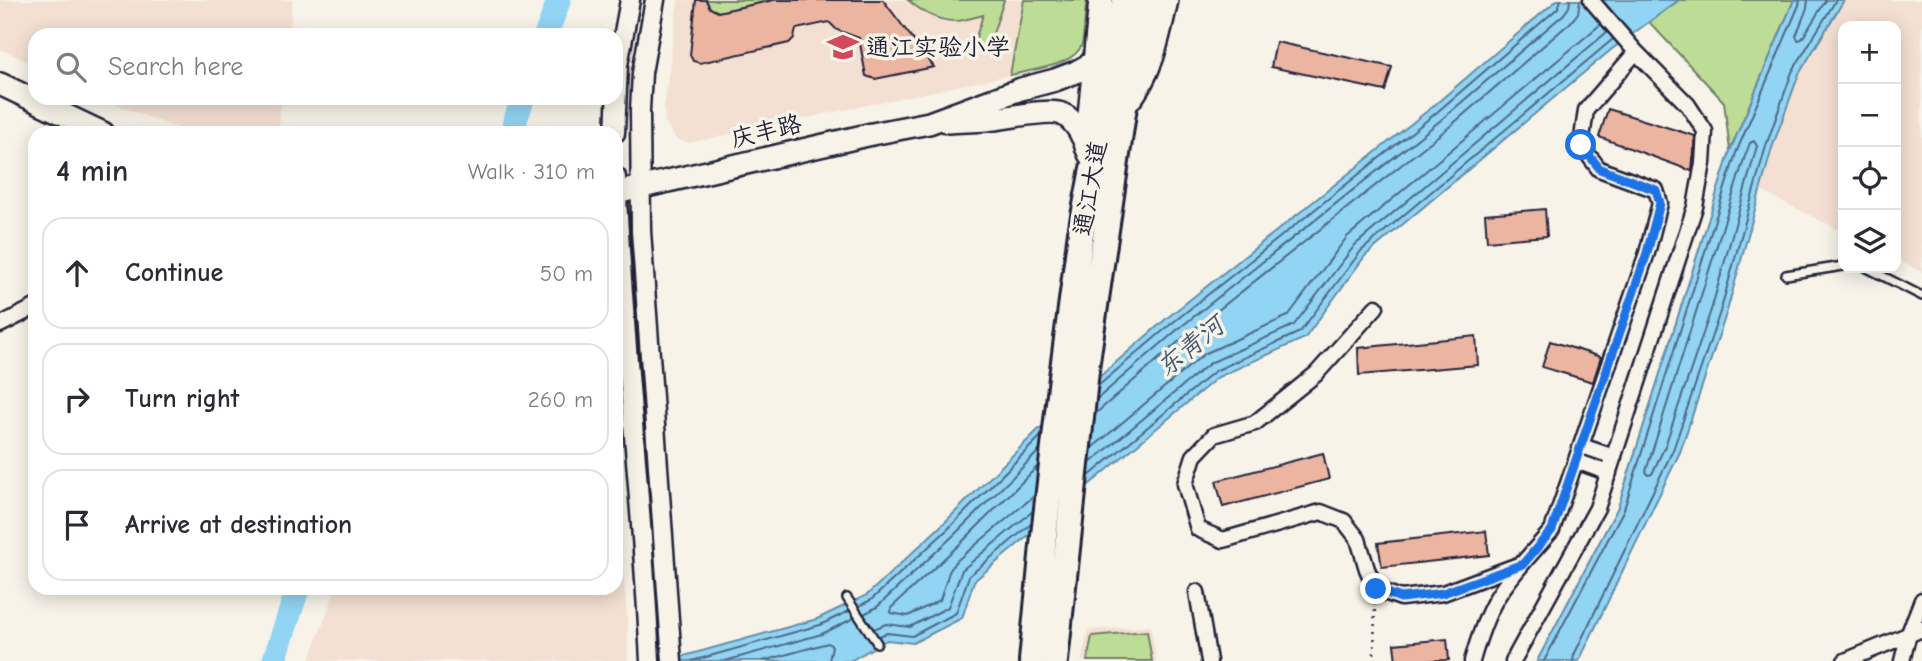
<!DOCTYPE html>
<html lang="en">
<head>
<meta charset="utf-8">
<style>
  :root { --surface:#fff; --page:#f7f7f7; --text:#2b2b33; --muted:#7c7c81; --line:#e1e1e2 }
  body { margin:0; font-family:"Comic Neue","LXGW WenKai TC",sans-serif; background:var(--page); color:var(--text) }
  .controls { position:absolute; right:21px; top:21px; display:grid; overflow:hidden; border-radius:14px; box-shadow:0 4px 18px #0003 }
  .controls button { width:63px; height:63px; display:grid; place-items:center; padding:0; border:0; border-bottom:2px solid var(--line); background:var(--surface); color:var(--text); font:35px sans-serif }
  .stop { position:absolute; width:21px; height:21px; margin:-16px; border:5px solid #1a73e8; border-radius:50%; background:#fff }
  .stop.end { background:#1a73e8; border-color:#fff; box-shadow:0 2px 7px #0008 }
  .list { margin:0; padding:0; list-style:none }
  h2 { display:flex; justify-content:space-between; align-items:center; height:91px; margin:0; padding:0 28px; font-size:30px }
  h2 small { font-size:23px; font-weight:400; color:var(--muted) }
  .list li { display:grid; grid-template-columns:46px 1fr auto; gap:21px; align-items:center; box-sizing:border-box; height:112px; margin:0 14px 14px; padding:0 14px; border:2px solid var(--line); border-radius:21px }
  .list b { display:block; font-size:26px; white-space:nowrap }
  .list em { font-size:23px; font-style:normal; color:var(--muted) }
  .icon { flex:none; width:38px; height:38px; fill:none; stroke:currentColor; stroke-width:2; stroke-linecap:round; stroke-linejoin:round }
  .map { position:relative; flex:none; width:1922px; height:661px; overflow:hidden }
  .search { position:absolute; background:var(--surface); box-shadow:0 4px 18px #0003; left:28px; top:28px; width:595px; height:77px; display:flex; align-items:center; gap:18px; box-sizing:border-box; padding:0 24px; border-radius:21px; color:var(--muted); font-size:26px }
  .panel { position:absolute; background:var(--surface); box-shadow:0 4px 18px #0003; left:28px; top:126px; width:595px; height:469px; border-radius:21px }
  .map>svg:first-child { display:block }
  .built { fill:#f4e0d3 }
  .green { fill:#bddd96; stroke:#708068; stroke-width:2 }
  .water { fill:#91d4f3; stroke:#658da9; stroke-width:2 }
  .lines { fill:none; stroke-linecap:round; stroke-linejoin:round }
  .shore { stroke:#4e6985; stroke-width:2 }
  .river { stroke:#91d4f3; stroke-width:24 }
  .building { fill:#ecb5a2; stroke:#22223b; stroke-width:2 }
  .service-casing { stroke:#22223b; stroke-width:12 }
  .minor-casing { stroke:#22223b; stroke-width:19 }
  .tertiary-casing { stroke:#22223b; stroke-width:23 }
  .secondary-casing { stroke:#22223b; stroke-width:26 }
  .primary-casing { stroke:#22223b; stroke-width:28 }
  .trunk-casing { stroke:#22223b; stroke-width:30 }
  .path { stroke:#22223b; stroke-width:2.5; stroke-dasharray:2 5; stroke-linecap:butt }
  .service { stroke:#f7f3e8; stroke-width:7 }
  .minor { stroke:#f7f3e8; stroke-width:14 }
  .tertiary { stroke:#f7f3e8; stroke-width:18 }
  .secondary { stroke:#f7f3e8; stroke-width:21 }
  .primary { stroke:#f7f3e8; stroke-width:23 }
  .trunk { stroke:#f7f3e8; stroke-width:24 }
  .route { stroke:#1a73e8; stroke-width:9 }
  .labels { text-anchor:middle; stroke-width:7; stroke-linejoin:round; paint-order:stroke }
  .poi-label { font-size:24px; fill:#22223b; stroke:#f7f3e8; text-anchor:start }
  .street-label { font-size:24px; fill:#22223b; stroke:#f7f3e8 }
  .water-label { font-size:26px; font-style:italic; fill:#435772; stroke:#f7f3e8 }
</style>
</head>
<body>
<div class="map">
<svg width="1922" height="661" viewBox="0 0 1922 661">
  <rect width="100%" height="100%" fill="#f7f3e8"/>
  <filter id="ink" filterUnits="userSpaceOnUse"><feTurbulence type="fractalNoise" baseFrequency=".0143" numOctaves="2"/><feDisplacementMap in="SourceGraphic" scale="14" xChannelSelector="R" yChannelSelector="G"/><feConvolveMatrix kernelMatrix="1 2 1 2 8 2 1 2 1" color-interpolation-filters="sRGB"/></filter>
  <g filter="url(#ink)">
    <path class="built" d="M0,0H293L289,35H35V65L0,49Z
      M678,0H1024L1010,75L689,143L676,139L665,122L664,107Z
      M1844,0H1922V272L1896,259V26H1843V232L1761,191L1772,148L1799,74Z
      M103,98H282L278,133H191L122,107Z
      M616,490L628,625V661H309L336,588H616Z
      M1151,626L1156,661H1081L1088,630Z"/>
    <path class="green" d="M706,0H774L718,12L710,8Z
      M908,0H1004L987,52L973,47L983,15C975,17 964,21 955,21C936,21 921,11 908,0Z
      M1024,0H1087C1084,13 1085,32 1082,44C1075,66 1030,70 1010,75Z
      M1679,0H1794L1730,151L1724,102L1649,22Z
      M1147,631L1152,661H1087L1092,636Z"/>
    <path class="water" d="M1557,0H1679L1612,49L1365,256L1305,338L1218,377L974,581L962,618L913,643L887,640L850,661H666L817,619L867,595L943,524L1038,430L1167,318L1431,108Z
      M1794,0H1844L1799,74L1772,148L1727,311L1680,452L1579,661H1537L1618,507L1730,151Z"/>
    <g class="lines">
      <path class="shore" d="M1808,0L1807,8L1796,36L1798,40L1802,39L1826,0
        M1754,141L1757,146L1712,307L1665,446L1652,474L1648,475L1646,471L1745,156L1750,143Z
        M1098,386L1171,324L1436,113L1558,8L1561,0
        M1097,399L1177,330L1441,120L1564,14L1569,7L1570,0
        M1095,414L1183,338L1448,128L1571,22L1578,13L1580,0
        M1092,448L1204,354L1288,316L1347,237L1601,24
        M1090,463L1210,363L1294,325L1355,245L1607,32
        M1089,476L1215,371L1300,332L1361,251L1613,39
        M1034,496L954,563L949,572L940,600L908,616L891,613V608L962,542L1038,466
        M859,606L871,600L948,529L1041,436
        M864,614L877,607L954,535L1040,450
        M874,629L886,624L910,627L948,607L962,570L1033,511
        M879,636L887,633L912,636L956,613L969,576L1031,524
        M692,661L820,625L849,611
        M725,661L822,634L854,618
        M763,661L828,643L832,646L829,661
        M1544,661L1624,509L1736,153L1799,5L1800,0
        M1573,661L1574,655L1673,450L1721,309L1766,146L1792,72L1836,0"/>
      <path class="river" d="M546,35L559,0
        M511,133L523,98
        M274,661L298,588"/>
    </g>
    <path class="building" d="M696,0H706L710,8L718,12L774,0H883L934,67L875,79L866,76L859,38L837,30L829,22L796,29L794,38L789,43L700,63L693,61L690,55Z
      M1276,42L1392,67L1385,91L1271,67Z
      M1608,109L1695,136L1692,171L1599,137Z
      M1545,209L1547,236L1487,241L1485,214Z
      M1476,336L1478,365L1359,375L1358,348Z
      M1550,341L1601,357L1593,382L1542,367Z
      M1323,453L1329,479L1223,507L1216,481Z
      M1486,531L1489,555L1382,567L1378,543Z
      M1447,639L1449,660L1396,661L1394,644Z"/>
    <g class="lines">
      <defs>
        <path id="service" d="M1867,268L1922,296
          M1786,275L1843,266
          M847,598L877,643"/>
        <path id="minor" d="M1376,307L1316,374L1255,423L1214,435L1194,456L1185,484L1198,529L1223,540L1321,512L1344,521L1358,539L1367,569L1376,589L1401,598L1443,593L1521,564
          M0,325L35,307
          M1582,446L1614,457
          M1576,461L1609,473
          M1197,592L1209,661
          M1472,661C1478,640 1485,618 1496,599C1511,574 1533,552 1552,530L1647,253L1660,203L1656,190L1599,169L1581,145L1586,110L1636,52
          M1513,661L1597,508L1695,207L1703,163L1705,131L1688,105L1636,52L1591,0
          M1845,661L1922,629
          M1902,661L1909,633L1922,600"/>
        <path id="tertiary" d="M655,0L642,73L640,110L641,231L672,661
          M615,133L618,65L630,0
          M616,177C623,339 642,500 650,661"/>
        <path id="secondary" d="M0,84L103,133
          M948,122C961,121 974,121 986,120C1003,119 1049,108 1062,114C1076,120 1085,140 1089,154
          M616,193L872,134L929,123L1021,89L1055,80L1076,72L1094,62L1104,50"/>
        <path id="primary" d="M1126,103C1151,75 1158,36 1166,0
          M1087,147L1101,0"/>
        <path id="trunk" d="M1032,661L1044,535L1062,377L1081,232L1125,0
          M1055,661L1087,361L1124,106L1148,0"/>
      </defs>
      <use href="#service" class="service-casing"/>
      <use href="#minor" class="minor-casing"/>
      <use href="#tertiary" class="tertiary-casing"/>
      <use href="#secondary" class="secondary-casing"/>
      <use href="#primary" class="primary-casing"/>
      <use href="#trunk" class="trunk-casing"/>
      <path class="path" d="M1374,661L1375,601"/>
      <use href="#service" class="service"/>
      <use href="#minor" class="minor"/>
      <use href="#tertiary" class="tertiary"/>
      <use href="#secondary" class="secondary"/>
      <use href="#primary" class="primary"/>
      <use href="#trunk" class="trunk"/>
    </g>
  </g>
  <g class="lines" filter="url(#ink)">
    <path class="route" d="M1376,589L1401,598L1443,593L1523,564L1552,530L1647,253L1660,203L1656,190L1600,169L1581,145"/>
  </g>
  <defs>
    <symbol id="school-bare" viewBox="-9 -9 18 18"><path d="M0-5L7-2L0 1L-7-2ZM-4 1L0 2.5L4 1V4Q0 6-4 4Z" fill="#d1495b" stroke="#f7f3e8" stroke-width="2.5" paint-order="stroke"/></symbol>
  </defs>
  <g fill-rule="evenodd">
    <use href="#school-bare" x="821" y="25" width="44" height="44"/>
  </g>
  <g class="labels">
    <g class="poi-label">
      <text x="866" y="55">通江实验小学</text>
    </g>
    <g class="street-label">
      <text transform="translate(766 131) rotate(-13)" y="8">庆丰路</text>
      <text transform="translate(1090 188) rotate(-80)" y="8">通江大道</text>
    </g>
    <g class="water-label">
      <text transform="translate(1190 346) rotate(-39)" y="9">东青河</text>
    </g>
  </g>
</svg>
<div class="controls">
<button>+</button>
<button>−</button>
<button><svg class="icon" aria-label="locate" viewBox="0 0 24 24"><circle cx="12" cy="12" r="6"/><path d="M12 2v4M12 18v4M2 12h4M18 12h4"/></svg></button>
<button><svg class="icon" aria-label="layers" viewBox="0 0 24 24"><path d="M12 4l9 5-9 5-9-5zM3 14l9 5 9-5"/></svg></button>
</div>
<div class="stop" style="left:1581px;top:145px"></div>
<div class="stop end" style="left:1376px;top:589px"></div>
<div class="search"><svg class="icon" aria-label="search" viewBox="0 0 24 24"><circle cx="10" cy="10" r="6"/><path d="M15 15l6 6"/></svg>Search here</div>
<section class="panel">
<h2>4 min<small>Walk · 310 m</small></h2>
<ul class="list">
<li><svg class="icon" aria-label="ahead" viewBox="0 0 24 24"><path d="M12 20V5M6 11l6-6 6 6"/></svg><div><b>Continue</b></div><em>50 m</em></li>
<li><svg class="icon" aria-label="right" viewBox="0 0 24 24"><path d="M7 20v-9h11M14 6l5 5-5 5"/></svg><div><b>Turn right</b></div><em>260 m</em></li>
<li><svg class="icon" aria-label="arrive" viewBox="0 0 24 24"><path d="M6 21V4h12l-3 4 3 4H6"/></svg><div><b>Arrive at destination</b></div></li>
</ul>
</section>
</div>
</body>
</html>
